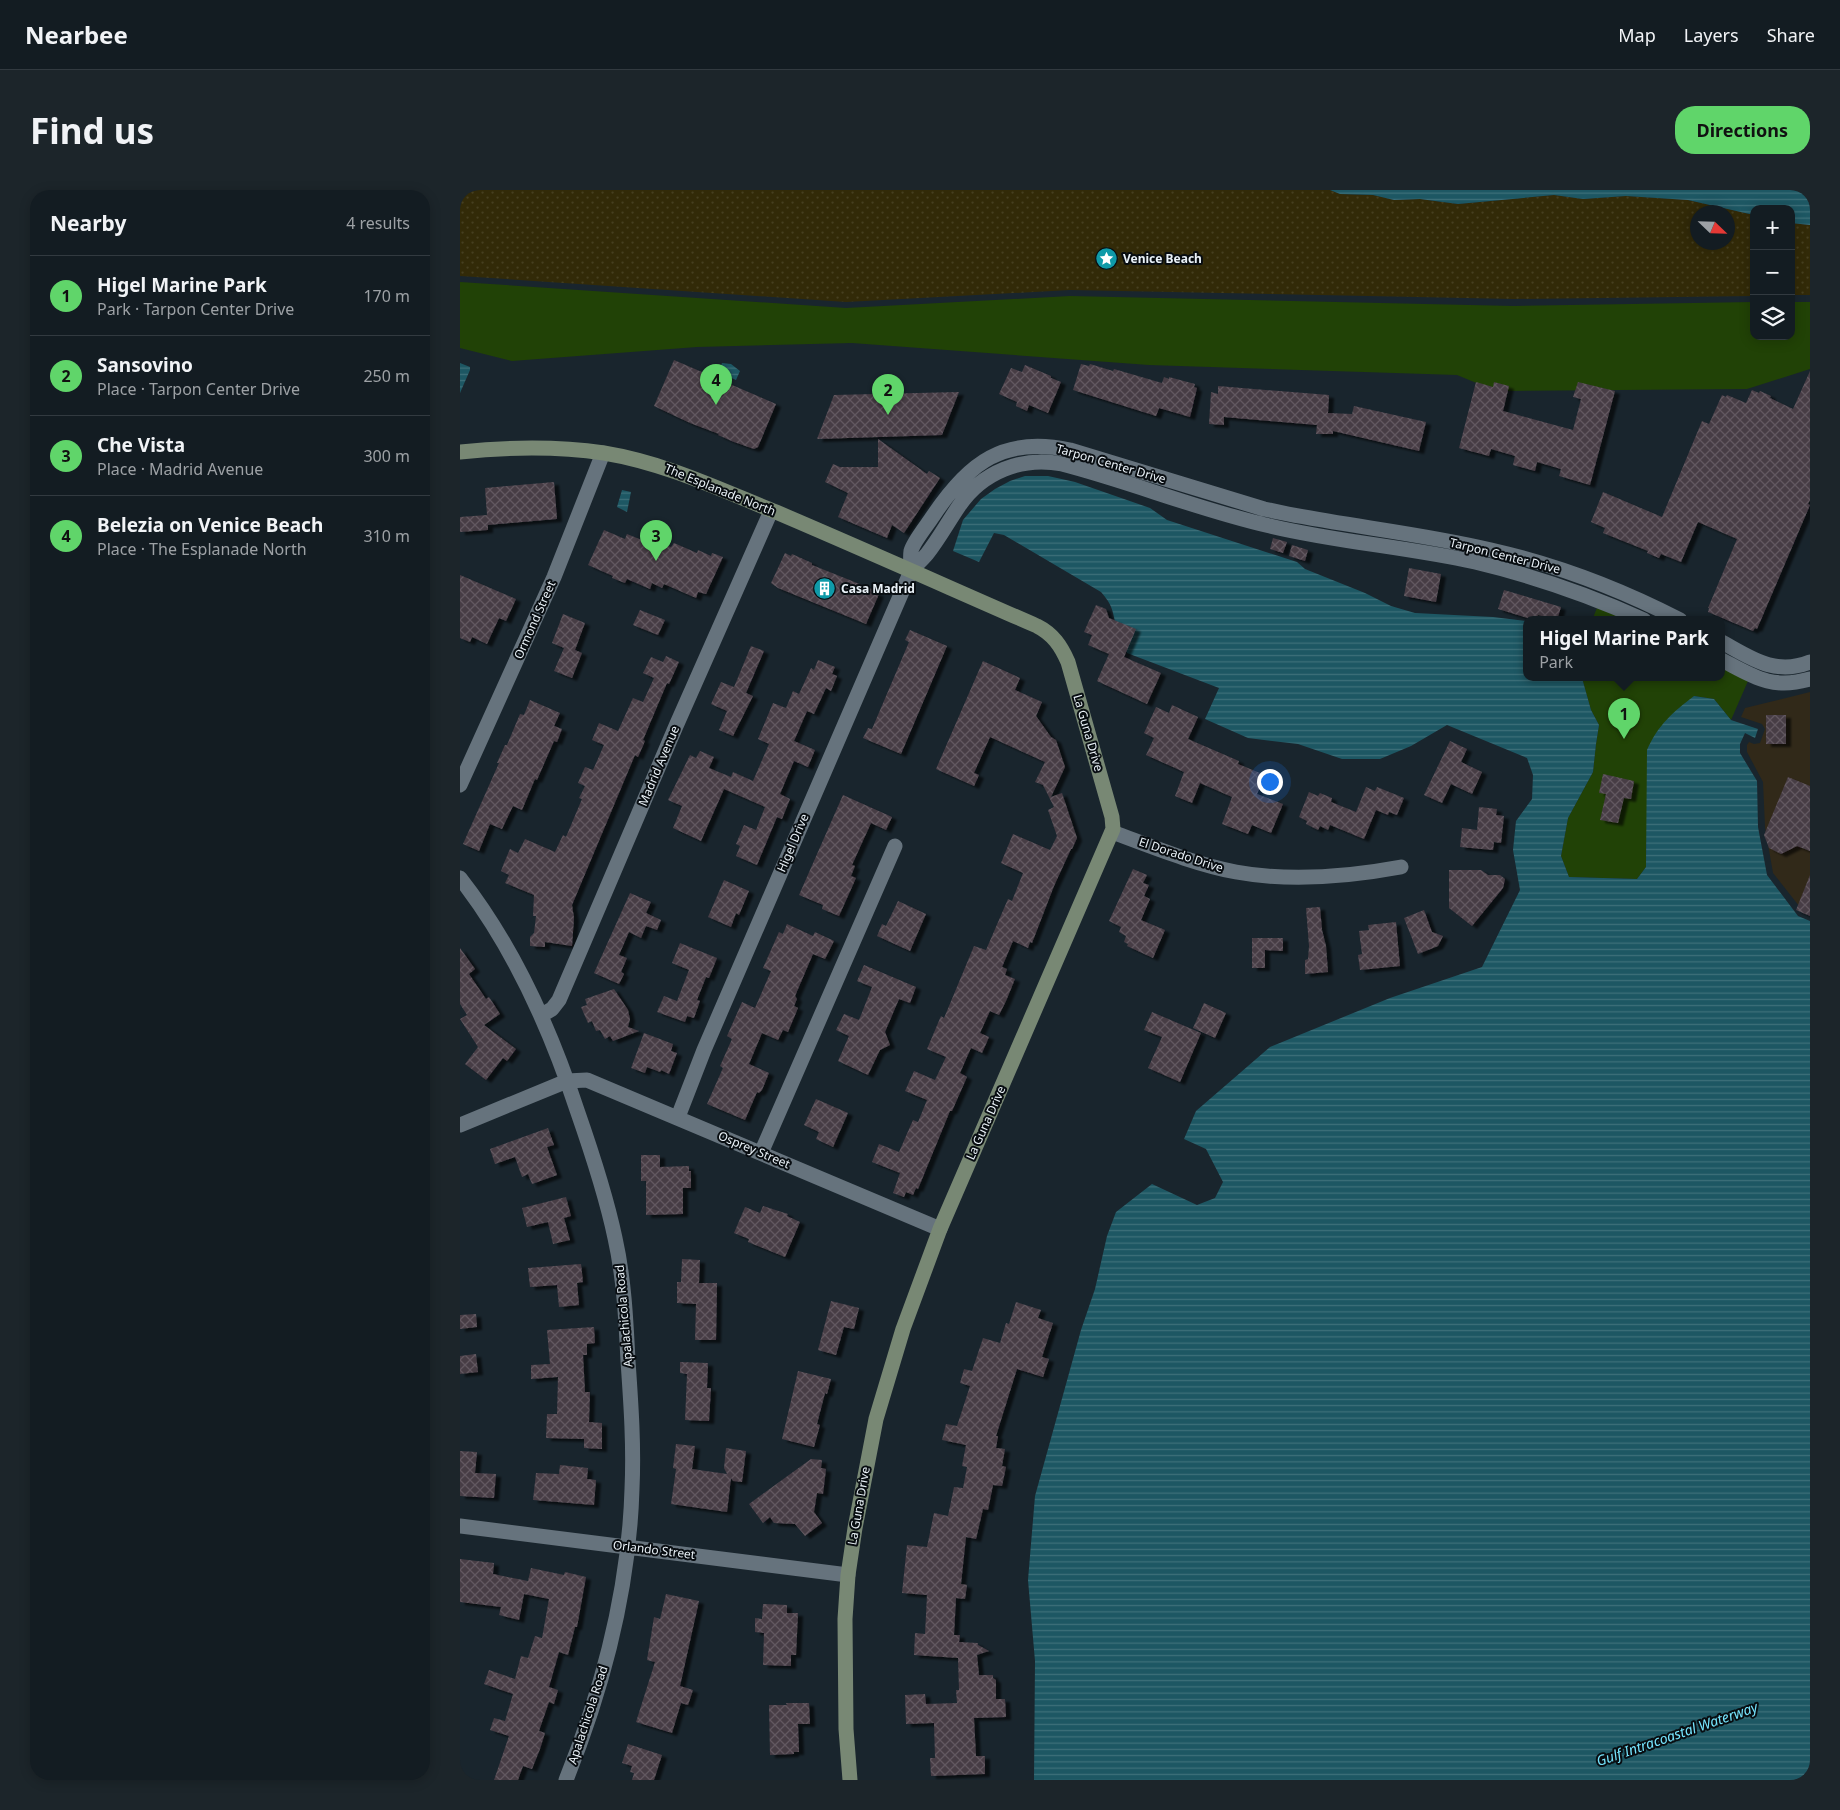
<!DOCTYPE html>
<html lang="en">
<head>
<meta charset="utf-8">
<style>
  :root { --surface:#131c22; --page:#1c252a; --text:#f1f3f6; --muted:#9da1a5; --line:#323a40; --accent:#60d56a }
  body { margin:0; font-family:"Noto Sans",sans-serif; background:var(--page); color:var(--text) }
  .controls { position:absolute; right:15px; top:15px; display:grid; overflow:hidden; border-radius:10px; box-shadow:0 2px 12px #0003 }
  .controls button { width:45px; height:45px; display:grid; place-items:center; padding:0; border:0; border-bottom:1px solid var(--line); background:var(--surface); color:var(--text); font:25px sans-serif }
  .compass { position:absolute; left:1230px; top:15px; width:45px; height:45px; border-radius:50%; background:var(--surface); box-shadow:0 2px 12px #0003; rotate:113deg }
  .you { position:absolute; left:809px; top:591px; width:18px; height:18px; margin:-12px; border:4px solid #fff; border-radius:50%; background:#1a73e8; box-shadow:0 0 0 8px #1a73e833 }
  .badge { display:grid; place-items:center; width:32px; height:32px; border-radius:50%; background:var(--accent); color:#111; font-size:16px; font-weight:700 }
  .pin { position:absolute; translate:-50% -41px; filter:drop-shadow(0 1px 2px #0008) }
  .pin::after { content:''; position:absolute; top:26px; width:18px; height:15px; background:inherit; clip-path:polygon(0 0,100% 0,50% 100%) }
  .popup { position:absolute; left:1063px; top:426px; width:202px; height:65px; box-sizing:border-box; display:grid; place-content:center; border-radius:10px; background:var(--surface); filter:drop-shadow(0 1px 4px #0005); font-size:16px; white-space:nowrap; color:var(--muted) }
  .popup b { font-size:19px; color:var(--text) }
  .popup::after { content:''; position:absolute; left:50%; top:100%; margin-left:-10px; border:10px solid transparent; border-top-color:var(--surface) }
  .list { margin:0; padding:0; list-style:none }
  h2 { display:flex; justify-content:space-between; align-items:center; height:65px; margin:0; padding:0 20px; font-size:21px }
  h2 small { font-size:16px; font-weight:400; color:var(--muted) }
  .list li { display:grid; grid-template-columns:32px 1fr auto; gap:15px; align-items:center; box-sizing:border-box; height:80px; padding:0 20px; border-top:1px solid var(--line) }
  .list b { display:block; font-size:19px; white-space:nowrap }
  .list p { margin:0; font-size:16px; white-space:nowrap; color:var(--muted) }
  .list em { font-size:16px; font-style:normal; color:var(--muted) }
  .icon { flex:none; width:28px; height:28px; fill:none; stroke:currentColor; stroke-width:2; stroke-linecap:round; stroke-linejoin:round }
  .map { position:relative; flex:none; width:1350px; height:1590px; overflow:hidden; border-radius:20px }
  header { display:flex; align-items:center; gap:30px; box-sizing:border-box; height:70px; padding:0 25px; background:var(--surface); border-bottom:1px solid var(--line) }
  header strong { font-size:24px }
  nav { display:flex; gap:28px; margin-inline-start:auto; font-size:18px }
  .intro { display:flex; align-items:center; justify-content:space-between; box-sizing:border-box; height:120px; padding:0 30px }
  h1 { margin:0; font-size:35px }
  .button { padding:12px 22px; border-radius:20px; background:var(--accent); color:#111; font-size:18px; font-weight:700 }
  main { display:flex; gap:30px; padding:0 30px }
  aside { flex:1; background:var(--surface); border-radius:20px; box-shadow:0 2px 12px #0003 }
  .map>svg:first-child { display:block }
  .commercial { fill:#312919 }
  .sand { fill:url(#sand-dots); fill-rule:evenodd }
  .green { fill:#214206 }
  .water { fill:url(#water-rules) }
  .building { fill:url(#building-cross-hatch); filter:url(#shadow) }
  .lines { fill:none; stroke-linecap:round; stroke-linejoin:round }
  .street { stroke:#66737d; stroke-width:15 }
  .secondary { stroke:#788874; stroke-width:15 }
  .labels { text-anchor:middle; stroke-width:4; stroke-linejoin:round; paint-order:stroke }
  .poi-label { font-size:12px; font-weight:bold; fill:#eaf2f8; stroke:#080d11; text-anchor:start }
  .street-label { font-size:12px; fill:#eaf2f8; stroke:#080d11 }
  .water-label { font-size:14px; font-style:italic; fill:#76e5fe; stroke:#080d11 }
</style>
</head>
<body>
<header>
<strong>Nearbee</strong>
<nav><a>Map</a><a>Layers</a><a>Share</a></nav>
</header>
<div class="intro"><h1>Find us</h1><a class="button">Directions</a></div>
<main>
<aside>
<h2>Nearby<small>4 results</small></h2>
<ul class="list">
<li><span class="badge">1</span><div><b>Higel Marine Park</b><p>Park · Tarpon Center Drive</p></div><em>170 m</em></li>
<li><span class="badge">2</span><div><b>Sansovino</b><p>Place · Tarpon Center Drive</p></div><em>250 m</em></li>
<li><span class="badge">3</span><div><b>Che Vista</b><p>Place · Madrid Avenue</p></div><em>300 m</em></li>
<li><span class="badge">4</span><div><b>Belezia on Venice Beach</b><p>Place · The Esplanade North</p></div><em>310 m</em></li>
</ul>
</aside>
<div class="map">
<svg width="1350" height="1590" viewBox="0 0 1350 1590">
  <defs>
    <pattern id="sand-dots" width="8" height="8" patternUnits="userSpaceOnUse" patternTransform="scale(1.25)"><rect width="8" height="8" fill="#322a08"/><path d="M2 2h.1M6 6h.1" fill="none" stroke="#463f20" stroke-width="1.8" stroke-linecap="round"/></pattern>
    <pattern id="water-rules" width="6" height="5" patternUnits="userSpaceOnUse" patternTransform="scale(1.25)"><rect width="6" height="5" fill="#1d5763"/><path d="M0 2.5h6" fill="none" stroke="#3e707a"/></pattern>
    <pattern id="building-cross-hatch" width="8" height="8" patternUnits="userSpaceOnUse" patternTransform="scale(1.25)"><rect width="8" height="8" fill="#473c45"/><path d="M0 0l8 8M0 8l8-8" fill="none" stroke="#625961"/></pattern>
    <filter id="shadow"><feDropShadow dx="5" dy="3" stdDeviation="1" flood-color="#0009"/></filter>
  </defs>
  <rect width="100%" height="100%" fill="#19252d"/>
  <path class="commercial" d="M1350,502V724L1343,721L1313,683L1305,637L1303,592L1287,562V555L1289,552L1294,554L1300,553L1305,539L1302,534L1281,527L1285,518Z"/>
  <path class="sand" d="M0,0H870L880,4L913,5L934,10L960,9L998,14L1094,5L1123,9L1166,6L1228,10L1294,25V106L1054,109L610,100L386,112L0,86ZM1238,22H1268V52H1238Z
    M1331,33L1350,35V105H1331Z"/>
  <path class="green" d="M0,92L386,118L610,106L1054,116L1294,112V146H1331V112H1350V179L1287,199L1036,201L997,185L689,175L392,153L237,157L52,171L0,158Z
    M1137,418L1167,430H1132Z
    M1262,477L1288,491L1271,530L1254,509L1234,506L1186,654V677L1177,689L1109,687L1101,666L1108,628L1133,582L1136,554L1139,535L1131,520L1122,488H1262Z"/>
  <path class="water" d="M870,0H1350V35L1331,33V19H1294V25L1228,10L1166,6L1123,9L1094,5L998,14L960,9L934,10L913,5L880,4Z
    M0,173L10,177V180L0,203Z
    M262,173L271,174L280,181L276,190L258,182Z
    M565,286H588L615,292L690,318L707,330L837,372L845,379L905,403L931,416L955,423L1033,427L1066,431V488H1122L1131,520L1139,535L1136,554L1133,582L1108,628L1101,666L1109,687L1177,689L1186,677L1187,560C1198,535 1213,522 1234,506L1254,509L1271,530L1298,539L1295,548L1285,543L1280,554V563L1297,591L1298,637L1307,685L1338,726L1350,731V1590H574L575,1471L568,1390L575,1306L621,1140L635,1099L647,1046L656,1022L692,994L737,1015L755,1008L763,992L746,959L724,949L736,921L810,857L930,808L1022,777L1060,700L1053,660L1056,631L1072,609L1073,585L1067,568L987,535L951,556L920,569H882L838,554L788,548L745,529L759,498L667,463C663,454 658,445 656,436C652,419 653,416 641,402L544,345L534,343L519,372L493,361L503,330L521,309L535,299L550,291Z
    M162,300L171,302L167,322L157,317Z"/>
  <path class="building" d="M214,170L316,214L298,257L294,259L274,252L258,245L259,244L230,233L194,216Z
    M621,174L629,176L630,174L653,181L654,179L702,193L704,187L709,189V187L735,194L734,197L737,198L730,227L699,218L696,226L613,200Z
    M565,175L591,186V188L601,192L588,223L569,215L567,221L556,216L557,212L539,204L551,178L562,182Z
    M1350,181V310L1348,314L1350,315L1297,439L1295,438L1293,441L1248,422L1249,418H1248L1277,349L1238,332L1221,372L1201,364L1199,368L1187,363L1188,361L1143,343L1145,338L1131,332L1143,302L1202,327L1242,231L1249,234L1262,205L1266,207L1267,205L1286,213L1292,200L1299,203L1300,201L1311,206L1310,208L1333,219Z
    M1016,192L1033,197L1034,192L1049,196L1043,221L1113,240L1121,209L1113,207L1118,192L1155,201L1130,295L1099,286L1101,279L1077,272L1075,281L1053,275L1055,266L1031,259L1029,266L999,258Z
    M758,196L869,205L868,223L892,224L894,216L966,232L959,261L873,241V244H856L857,235L764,227V235L749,234L751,202L758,204Z
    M499,202L482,245L357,249L374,205Z
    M418,249L467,284L469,281L480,288L444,343L432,335L427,348L378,327L388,303L365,292L373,274L380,277H418Z
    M94,292L97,329L28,335V340L0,342V327L27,325L25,298Z
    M144,340L165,349L167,344L189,353L191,349L211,357L214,353L237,363L238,360L251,366L252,363L263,367L246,404L238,402L236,408L204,394L202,398L192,393L190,399L167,389L165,393L152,388L153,386L128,375Z
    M813,348L827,352L823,363L810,359Z
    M832,355L848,360L845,371L829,366Z
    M325,363L331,366L332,364L352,373V375L412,399V401L419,404L406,434L318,398L311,393Z
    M949,378L981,384L976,412L944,406Z
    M0,385L56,409L46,431L39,428L27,454L12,447L10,452L0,448Z
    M1044,400L1101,417L1097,430L1078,425L1076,430H1074L1038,419Z
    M636,415L646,419L649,428L676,439L664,467L701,483L687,514L637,491L649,464L628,455L632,445L624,442Z
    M180,420L205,430L198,445L173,435Z
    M103,424L125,433L115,460L122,463L112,488L94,481L104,458L92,453Z
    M450,440L487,456L441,564L403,548L408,538L412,539L449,452L445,450Z
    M291,456L304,461L286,503L293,506L273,546L259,540L267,521L251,514L261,492L274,497Z
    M206,466L219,472L209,494L207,493L183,550L185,551L178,567L175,565L112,715L114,728L112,756L85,752V757L70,756V747L74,743L76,726H73L74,705L45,693L49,685L41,681L44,673L50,659L58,663L65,649L95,662L103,645L106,647L122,609L119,608L125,596L118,593L125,577L133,580L144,555L132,550L139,533L158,541L173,508L183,512L194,488L183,483L191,467L203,472Z
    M358,470L375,477L372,484L377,486L371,501L366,498L354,524L347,521L334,551L355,560L348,577L334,571L320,604L330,609L322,629L317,627L297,675L276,666L280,656L276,654L284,635L296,640L305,617L264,599L241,651L213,638L222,616L208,610L230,565L236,568L240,561L254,567L249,578L271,587L273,582L293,591L309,554L298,549L313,513L326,518L333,501L339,504L351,478L354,480Z
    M523,471L560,488L555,500L582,512L576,526L591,547L596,550L605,577L591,607L602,603L617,648L612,659H611L594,696L572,753L570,752L568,758L553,751L542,777L547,779L545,785L555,789L546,811L539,825L530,821L520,843L529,847L522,863L511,858L500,883L507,887L492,921H490L458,999L456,998L453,1005L446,1002L444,1007L433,1003L440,983L412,972L419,954L439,962L453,930L458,932L467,910L445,901L454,881L475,890L486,867L467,859L481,826L484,828L514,756L526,760L548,709L552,711L563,683L541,673L553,644L590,660L597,646L588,620L594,617L583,595L575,592L585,572L530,547L514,583L519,585L514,596L476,579Z
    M70,510L100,523L94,536L102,539L97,552L94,551L77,590L75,589L62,620L53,616L42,639L30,634L19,661L3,654L39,573H37L45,555H47L60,524L64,525Z
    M712,515L738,527L728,549L779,571L778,574L805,585L797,604L823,614L811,643L792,635L788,644L762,634L772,607L740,593L732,613L715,606L724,582L686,565L694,548L684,543L696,517L709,523Z
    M1306,525H1326V554H1306Z
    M990,551L1007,559L1001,572L1022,582L1012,604L991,594L982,613L964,605Z
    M1143,584L1174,591L1171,609L1164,608L1158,633L1140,630L1146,604L1139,603Z
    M1328,587L1350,596V661L1337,656L1321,664L1309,658L1304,645Z
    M906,597L915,601L917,597L944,608L937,625L929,622L928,625L916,620L904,649L870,635L868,640L860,636L858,640L846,634L847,631L839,627L849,602L858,606L860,603L872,608L871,612L896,622Z
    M383,605L432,627L426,640L411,633L392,675L395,676L391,686L396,688L379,726L362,719L363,715L339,705Z
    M1019,617L1037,619L1036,625L1044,626L1041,653L1034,652L1033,660L1000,657L1002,638L1017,640Z
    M673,679L687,685L683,693L689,695L684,706L690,709L681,730L705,740L693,768L667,756L668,754L664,752L666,746L659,742L661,737L649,731Z
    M989,680H1021L1028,685H1040L1045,689L1043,698L1012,736L989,718Z
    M1350,685V726L1336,720Z
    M264,690L289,701L279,725L276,723L271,737L248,727Z
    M170,703L191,712L186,723L201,730L197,740L186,736L181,748L169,742L159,765L167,768L161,782L164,784L159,794L134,783Z
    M438,711L466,724L450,761L417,746L422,734L426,736Z
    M860,717L862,740L866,756L868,782L845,784V770L848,769L849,756L846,718Z
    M964,720L972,742L983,746L978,756L958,764L944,728Z
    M936,732L940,776L900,780L898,765L902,764L899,741L909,740L908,735Z
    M327,734L353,746L355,742L374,751L365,769L353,764L335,806L337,809L334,816L338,818L328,842L323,840L318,850L302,843L289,874L309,883L302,900L299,903L297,902L285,930L247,914L263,878L260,876L272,849L267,846L282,812L295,818L311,781L303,778L319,742L323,744Z
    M792,748H823V761L805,760V778H792Z
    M220,753L257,768L249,788L246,787L237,810L240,811L234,828L227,826L225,832L197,822L204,806L217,811L229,780L212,773Z
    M0,758L15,779L9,784L26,809L29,807L40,824L24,835L56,859L47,871L43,868L26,890L5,874L18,857L0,829L7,825L0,814Z
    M404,775L456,797L450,813L439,809L425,842L430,855L420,860L408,885L378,871L389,846L376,840L384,824L399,830L412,797L397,791Z
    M154,799L168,820L170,829L168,837L179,841L153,851L150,846L145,849L140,840L136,841L132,831L128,833L121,817L127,815L125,809Z
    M744,813L766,823L755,848L733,838Z
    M692,822L741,843L720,892L688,878L702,847L684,840Z
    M184,843L213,854L211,861L217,863L209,884L201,880L200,882L187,877L185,883L171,878Z
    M356,909L388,923L373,957L356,949L359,942L344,935Z
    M88,938L94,955L87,957L97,985L72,994L68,984L62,987L55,967L35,974L30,959Z
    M181,965H200V977L229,976V981H231V998H223V1024L186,1025V991H181Z
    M106,1007L111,1026L104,1028L110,1050L93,1054L88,1032L67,1037L62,1018Z
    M303,1016L328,1024L327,1026L340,1032L325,1067L288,1052L289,1049L274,1043L285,1017L300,1023Z
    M222,1069L240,1070L239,1093H257L256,1150H235L236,1114L217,1113V1092H221Z
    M121,1074L123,1092L117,1093L119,1115L99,1117L97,1095L70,1097L68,1078Z
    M371,1111L399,1118L394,1139L384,1137L376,1165L358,1160Z
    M556,1112L581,1120L578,1128L593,1133L582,1167L589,1169L583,1187L557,1179L536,1246H538L536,1258L545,1259L542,1276L546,1277L542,1296L533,1295L528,1320L523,1319L516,1349L506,1347L501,1394L507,1395L505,1409L496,1408L494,1445H500L499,1452L518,1453V1455L529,1461L517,1465L519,1485H533V1488L536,1490V1509H545L546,1527L514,1528L516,1566H525V1584L471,1586L470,1568H475L474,1533L446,1534L445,1505L465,1504L466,1514L497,1513L496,1500H499L498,1468L454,1465L455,1443L465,1444L467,1405L442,1403L447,1355L467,1357L474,1323L488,1326L494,1297L503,1298L507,1277L502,1276L506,1255L482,1250L486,1234L497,1236L510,1196L500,1193L504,1179L512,1181L523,1148L540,1153L546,1133L549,1134Z
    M16,1124L17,1137L0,1139V1125Z
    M134,1137L135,1153L127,1154V1165H123L125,1202H130L129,1232L142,1233V1259L124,1258V1249L86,1248L87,1224H97L98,1187L71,1189V1175L90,1174L87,1140Z
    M16,1164L18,1182L0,1184V1166Z
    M220,1172L248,1173L247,1198H251L249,1231L225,1230L227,1184L220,1183Z
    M338,1181L371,1189L367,1204L365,1203L357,1234L360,1235L354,1257L322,1249Z
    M216,1254L235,1256L232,1279L267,1284L264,1278L266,1258L286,1261L282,1292L273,1291L271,1288L267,1322L211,1314L216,1279L213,1278Z
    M0,1261L17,1262L15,1283L36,1284L34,1308L0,1306Z
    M351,1269L362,1270L361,1278L366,1279L363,1304L357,1303L354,1322L362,1333L345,1346L335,1334L314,1333L310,1327L303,1333L289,1314Z
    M100,1275L128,1278L127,1289L136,1290L134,1315L73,1310L76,1283L99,1284Z
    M0,1369L34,1373L33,1384L68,1391L71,1378L104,1385L105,1382L126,1387L117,1437H115L108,1465L99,1462L89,1497L98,1500L94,1514L89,1512L79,1541L85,1543L80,1559L72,1579L63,1576L58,1590H34L49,1546L30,1540L34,1528L45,1531L53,1504L24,1494L29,1480L55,1489L61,1466L68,1468L75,1446L82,1448L89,1409L64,1404L59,1430L39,1425L41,1417L0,1412Z
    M206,1404L239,1411L220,1496L233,1500L228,1515L221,1513L212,1543L176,1532L195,1472L187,1470L194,1427L200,1429Z
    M303,1414L327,1415V1423H338L336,1465H331V1476L303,1475L304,1443L295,1442V1428L302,1429Z
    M326,1513H349L350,1534H338L339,1562H334V1564L310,1565L309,1515H327Z
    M168,1554L202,1565L194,1590H172L174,1583L170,1582L172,1576L162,1573Z"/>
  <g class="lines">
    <path class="street" d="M451,381C451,374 450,367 451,361C453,352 468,334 473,326C509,272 544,246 610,260L804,319L828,324C895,337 964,344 1031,360C1097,375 1160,399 1220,430
      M1262,452C1291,468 1315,486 1350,472
      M1262,470C1294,487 1312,500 1350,489
      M0,595L94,387L143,263
      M652,642C693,657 734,674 776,682C830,692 887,687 941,677
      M0,688C54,757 90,838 117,920C132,963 146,1005 155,1048C164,1088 166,1130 168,1171C171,1214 174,1256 172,1299C169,1399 143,1498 106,1590
      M82,825L92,819L99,810L216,536L311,321
      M218,927L244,860L451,381C456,375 462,370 467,364C479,349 488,332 499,316C522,282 562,266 602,274C672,292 739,320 810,336C877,352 947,357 1015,372C1074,386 1129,405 1184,430
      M0,935L107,891L127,890L480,1039
      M301,963L435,656
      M0,1336L388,1385"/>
    <path class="secondary" d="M0,262C48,257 96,256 144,263C205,273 259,299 316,322C403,359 490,398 577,436C593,444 601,456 608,472L652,627L653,639L480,1039L443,1139L416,1229L395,1338L388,1385L385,1429L386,1539L390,1590"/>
  </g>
  <defs>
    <symbol id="sight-disc" viewBox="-11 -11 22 22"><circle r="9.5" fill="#0f9aa8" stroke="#080d11"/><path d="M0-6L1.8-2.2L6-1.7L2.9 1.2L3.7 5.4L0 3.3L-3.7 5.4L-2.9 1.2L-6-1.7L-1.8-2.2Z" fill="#fff"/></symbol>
    <symbol id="building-disc" viewBox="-11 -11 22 22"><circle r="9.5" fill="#0f9aa8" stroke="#080d11"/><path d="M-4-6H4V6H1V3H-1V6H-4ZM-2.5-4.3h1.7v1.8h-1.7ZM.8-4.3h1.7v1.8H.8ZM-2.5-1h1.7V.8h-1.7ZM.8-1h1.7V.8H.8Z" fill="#fff"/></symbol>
  </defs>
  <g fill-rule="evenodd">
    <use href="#sight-disc" x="634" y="56" width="25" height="25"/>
    <use href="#building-disc" x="352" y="386" width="25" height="25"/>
  </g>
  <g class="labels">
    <g class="poi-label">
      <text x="663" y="73">Venice Beach</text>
      <text x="381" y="403">Casa Madrid</text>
    </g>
    <g class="street-label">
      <text transform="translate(651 274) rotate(16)" y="4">Tarpon Center Drive</text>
      <text transform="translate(260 300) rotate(22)" y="4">The Esplanade North</text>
      <text transform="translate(1045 366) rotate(14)" y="4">Tarpon Center Drive</text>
      <text transform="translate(75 430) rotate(-66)" y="4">Ormond Street</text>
      <text transform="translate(628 543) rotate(74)" y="4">La Guna Drive</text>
      <text transform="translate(199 576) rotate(-67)" y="4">Madrid Avenue</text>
      <text transform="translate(333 653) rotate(-67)" y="4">Higel Drive</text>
      <text transform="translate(721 665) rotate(18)" y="4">El Dorado Drive</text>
      <text transform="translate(526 933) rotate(-66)" y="4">La Guna Drive</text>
      <text transform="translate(294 960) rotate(23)" y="4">Osprey Street</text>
      <text transform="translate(164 1126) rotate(-95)" y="4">Apalachicola Road</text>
      <text transform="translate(399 1316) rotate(-80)" y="4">La Guna Drive</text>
      <text transform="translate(194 1360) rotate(7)" y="4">Orlando Street</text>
      <text transform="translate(128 1525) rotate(-72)" y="4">Apalachicola Road</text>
    </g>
    <g class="water-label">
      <text transform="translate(1217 1544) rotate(-19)" y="5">Gulf Intracoastal Waterway</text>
    </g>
  </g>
</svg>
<div class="controls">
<button>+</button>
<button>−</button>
<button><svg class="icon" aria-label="layers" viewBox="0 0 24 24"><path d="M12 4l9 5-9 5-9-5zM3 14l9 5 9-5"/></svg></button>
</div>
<svg class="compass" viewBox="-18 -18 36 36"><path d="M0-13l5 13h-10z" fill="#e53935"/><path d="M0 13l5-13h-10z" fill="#9da1a5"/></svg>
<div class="you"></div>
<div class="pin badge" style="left:1164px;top:549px">1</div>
<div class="popup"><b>Higel Marine Park</b>Park</div>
<div class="pin badge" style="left:428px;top:225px">2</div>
<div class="pin badge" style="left:196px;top:371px">3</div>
<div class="pin badge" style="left:256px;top:215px">4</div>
</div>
</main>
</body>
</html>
